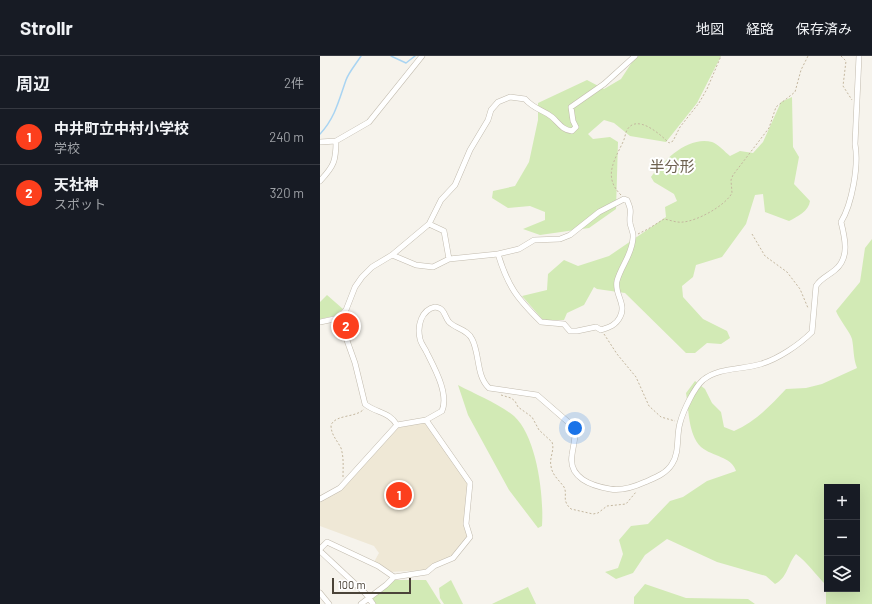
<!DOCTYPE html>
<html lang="ja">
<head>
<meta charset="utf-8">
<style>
  :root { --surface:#171b24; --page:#20242c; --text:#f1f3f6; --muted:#9ea1a6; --line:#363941; --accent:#fc3f1d }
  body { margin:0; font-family:Barlow,"Noto Sans JP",sans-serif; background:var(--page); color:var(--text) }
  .controls { position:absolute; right:12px; bottom:12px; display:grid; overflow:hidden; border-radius:0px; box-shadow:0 4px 16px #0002 }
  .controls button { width:36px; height:36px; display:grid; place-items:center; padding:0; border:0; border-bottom:1px solid var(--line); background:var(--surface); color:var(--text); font:20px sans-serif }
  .scale { position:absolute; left:12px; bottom:10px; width:79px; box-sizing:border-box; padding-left:4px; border:2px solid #4b4439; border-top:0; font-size:11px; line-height:14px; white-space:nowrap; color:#4b4439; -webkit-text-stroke:3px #fff; paint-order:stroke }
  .you { position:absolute; left:255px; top:372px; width:14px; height:14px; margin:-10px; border:3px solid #fff; border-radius:50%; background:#1a73e8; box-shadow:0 0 0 6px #1a73e833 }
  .badge { display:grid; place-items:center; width:26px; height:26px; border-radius:50%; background:var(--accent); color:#fff; font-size:13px; font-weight:700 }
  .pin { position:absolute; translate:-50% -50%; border:2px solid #fff; box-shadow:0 1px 4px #0006 }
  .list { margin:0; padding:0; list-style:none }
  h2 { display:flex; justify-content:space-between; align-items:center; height:52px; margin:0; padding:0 16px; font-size:17px }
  h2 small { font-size:13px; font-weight:400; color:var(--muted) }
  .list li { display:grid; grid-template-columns:26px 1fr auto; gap:12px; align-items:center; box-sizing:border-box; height:56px; padding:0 16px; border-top:1px solid var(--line) }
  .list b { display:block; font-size:15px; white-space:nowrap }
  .list p { margin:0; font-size:13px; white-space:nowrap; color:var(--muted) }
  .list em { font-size:13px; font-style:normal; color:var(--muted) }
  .icon { flex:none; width:22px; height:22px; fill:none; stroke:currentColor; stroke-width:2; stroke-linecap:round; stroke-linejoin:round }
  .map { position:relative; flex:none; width:552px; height:548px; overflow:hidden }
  header { display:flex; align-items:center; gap:24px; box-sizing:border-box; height:56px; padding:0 20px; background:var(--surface); border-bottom:1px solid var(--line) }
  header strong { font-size:19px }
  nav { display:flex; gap:22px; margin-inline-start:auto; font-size:14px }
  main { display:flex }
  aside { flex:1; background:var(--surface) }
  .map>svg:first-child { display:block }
  .education { fill:#efe8d6 }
  .green { fill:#d2eab5; fill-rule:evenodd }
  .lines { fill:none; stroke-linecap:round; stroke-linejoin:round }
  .stream { stroke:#a9d4f2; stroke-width:1.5 }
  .minor-casing { stroke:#c2bbae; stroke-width:6 }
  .path { stroke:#c4b79f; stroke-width:1; stroke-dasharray:2 2; stroke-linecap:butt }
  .minor { stroke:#fff; stroke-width:5 }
  .labels { text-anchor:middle; stroke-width:4; stroke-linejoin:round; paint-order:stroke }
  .neighbourhood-label { font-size:15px; fill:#6e6250; stroke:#fff }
</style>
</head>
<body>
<header>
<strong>Strollr</strong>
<nav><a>地図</a><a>経路</a><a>保存済み</a></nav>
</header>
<main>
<aside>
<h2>周辺<small>2件</small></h2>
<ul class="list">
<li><span class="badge">1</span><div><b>中井町立中村小学校</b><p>学校</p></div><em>240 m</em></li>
<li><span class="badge">2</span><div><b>天社神</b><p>スポット</p></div><em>320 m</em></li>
</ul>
</aside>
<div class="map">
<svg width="552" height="548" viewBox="0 0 552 548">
  <rect width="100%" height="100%" fill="#f6f3ec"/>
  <path class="education" d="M104,366L148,427V482L132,501L106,514L70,516L54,506L59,497L54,490L0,470V445L27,428L78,372Z"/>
  <path class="green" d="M316,0H401L377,47L346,86L310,80L294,67L284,64L268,78L273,83L290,81L298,86L296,153L269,172L220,179L203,173L225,164V156L210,150L188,152L172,142L173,135L195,130L209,106L218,64V47L267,24L284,33L301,23Z
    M472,41L473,91L479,101L474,128L490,145C489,155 477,161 469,165L445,156L443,138L435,139L426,168L402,201L376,209L373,221L362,230L363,241L383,263L407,275L410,282L401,288L387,287L375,297H366L305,237L277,233L274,231L264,249L247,257L244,264H223L202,240L227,234L228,218L244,204L258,210L289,200L346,161L345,151L357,145L354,138L334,126L331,121C344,104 368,80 392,86C398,88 405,96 410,100L420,95L433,97L443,86L461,46Z
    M552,183V548H506V529C496,519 487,506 476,498C467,509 468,521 455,528L446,520L397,506L347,483L325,499L313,517L296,523L285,516L298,512L303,498L299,484L311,470L328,468L350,445L363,441L387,425L416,415C411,400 393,401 381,391C368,378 369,354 366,337L375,325L385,333L392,347L401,356L404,371L414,375C435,366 450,350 466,333L486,332L502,328L537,312C533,302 534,293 532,283C530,276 519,263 516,255L540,226L545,192ZM507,431H537V533H507Z
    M7,239L23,253L14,260L0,263V246Z
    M138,329C155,338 179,348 194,360C217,381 224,440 222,470L218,472L189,434L148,359Z
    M74,524H106L121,548H56L53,543V540L65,533Z
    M131,524L143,548H124L120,542L119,532Z
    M325,528L366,542L428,543L435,548H314V541Z
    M208,531L216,548H172L176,546Z"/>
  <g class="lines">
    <path class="stream" d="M71,0L86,7L95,0
      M0,78C15,62 19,44 26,24C29,16 36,8 41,0"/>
    <defs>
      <path id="minor" d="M0,86L16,85L49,66L102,0
        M0,125C14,110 16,105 16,85
        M109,168L124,175L129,203
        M72,199L96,209L113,211L129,203L178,198L199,193L214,184L240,183L250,179L279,156L304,143L307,144C313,158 309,155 310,167C311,173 314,177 313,182C312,199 301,210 297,225C294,238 307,248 300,261C296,269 290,271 281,274L276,271L257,275H250L244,268L221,266C197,242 188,231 178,198
        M19,262L35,307L45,348C56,357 70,356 77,369
        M0,266L19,262L26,254L35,231L42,221L52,211L72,199L109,168L121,144L135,129L150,94L168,64L171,54L178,46L190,41L205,43C215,54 222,53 232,61C239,67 242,74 252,75L256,71L253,65L251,51L284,28L315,0
        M0,443L20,432L77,369L106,364L122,355C129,338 115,313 107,297C105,292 101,288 100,283C97,270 101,254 115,251C125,252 124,260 129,266C136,273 147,273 152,283C160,298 156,320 169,332L217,339L255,372C256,382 253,390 252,399C248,422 272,430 290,433C301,435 314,431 325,426C334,422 346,418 352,408C360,396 356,380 360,367C363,355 374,332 383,324C399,311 422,314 441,308C458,303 479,289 492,276L496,230C501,222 508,220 515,214C530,202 525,182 521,166C532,148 539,109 535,88L539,0
        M0,493L7,486L58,510L74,521
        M0,495L46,538L53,548
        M0,537L9,548
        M41,548L66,529L74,521L107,516L114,510L133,502L150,481L146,468L150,427L106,364"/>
    </defs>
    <use href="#minor" class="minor-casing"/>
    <path class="path" d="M521,0L526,5L523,30L532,44
      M301,139C283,121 294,105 303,86C305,82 305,78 307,74C317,57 341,79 349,87L353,85L360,71L379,47L387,33L401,0
      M318,178L328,173L344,163C350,164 357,167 363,166C377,165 405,150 412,137L411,124L413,119L449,72L456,51L475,36L481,14L488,0
      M432,178L445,200L467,216L480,233L488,252
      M284,278L297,298L316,321L329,350L341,361L355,365
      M181,339L191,342L195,345L198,351L212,361L219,374L232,386C235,394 229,402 231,410C232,419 239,424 244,431C248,439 241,444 251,453L273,458L278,457L287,450L306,448L316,436
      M23,421C23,411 24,402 21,392C17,384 11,379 11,369C16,358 36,362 44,353"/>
    <use href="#minor" class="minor"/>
  </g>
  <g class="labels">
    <g class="neighbourhood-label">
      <text x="352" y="116">半分形</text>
    </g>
  </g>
</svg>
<div class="controls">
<button>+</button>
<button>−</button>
<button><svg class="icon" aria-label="layers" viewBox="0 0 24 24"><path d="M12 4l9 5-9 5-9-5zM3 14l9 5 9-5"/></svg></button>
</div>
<div class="scale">100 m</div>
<div class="you"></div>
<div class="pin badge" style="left:79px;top:439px">1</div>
<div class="pin badge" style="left:26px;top:270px">2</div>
</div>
</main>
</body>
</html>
